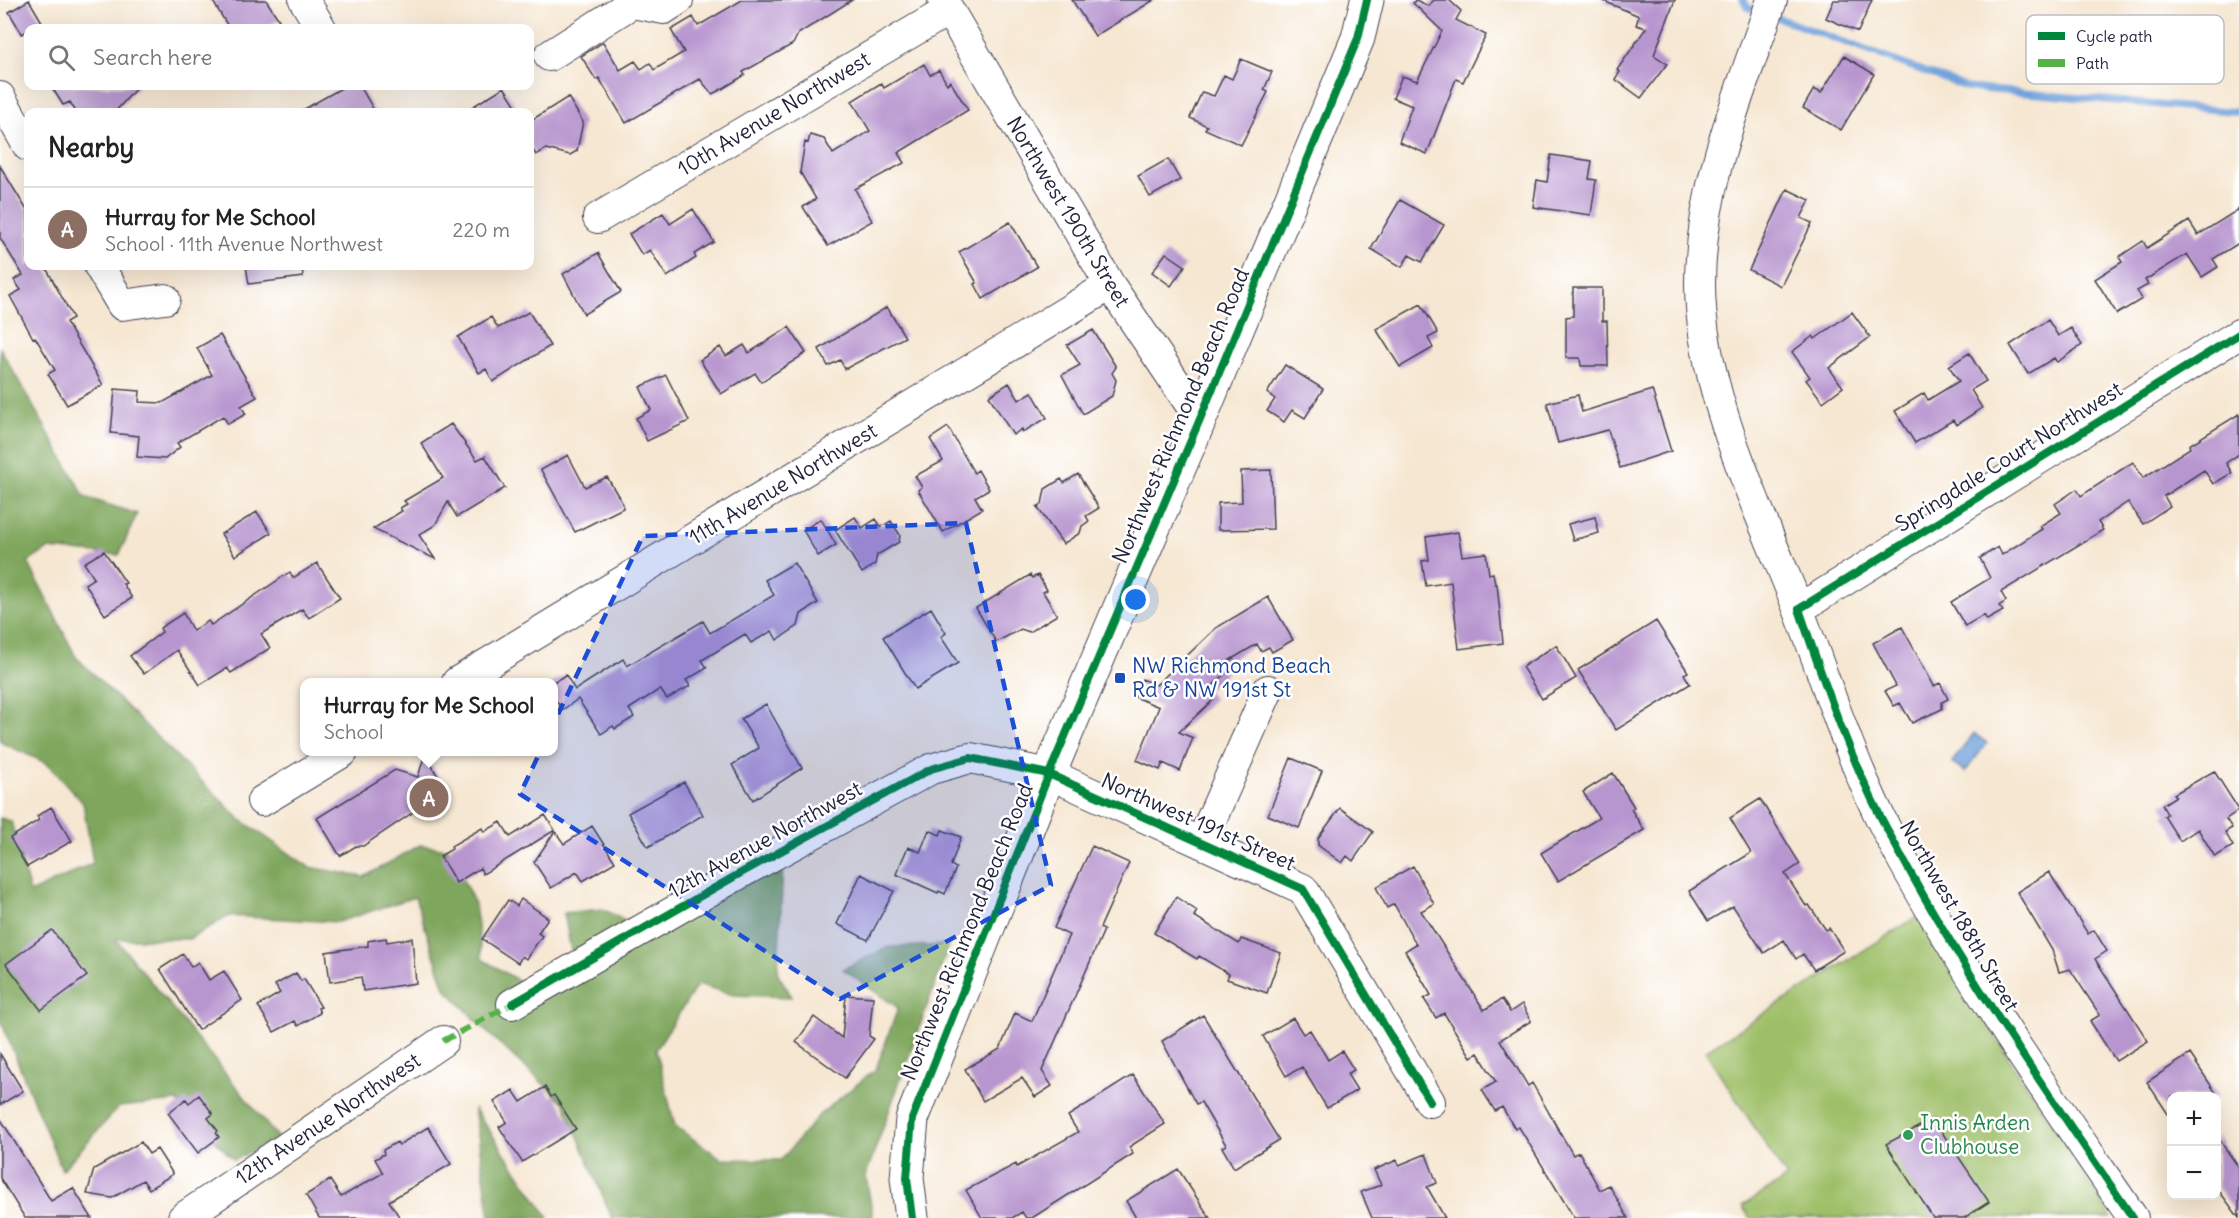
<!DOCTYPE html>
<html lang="en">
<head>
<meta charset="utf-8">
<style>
  :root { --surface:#fff; --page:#f6f6f6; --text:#222; --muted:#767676; --line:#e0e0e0; --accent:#d1495b }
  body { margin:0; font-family:Delius,sans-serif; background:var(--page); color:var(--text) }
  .controls { position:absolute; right:18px; bottom:18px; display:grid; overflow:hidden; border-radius:12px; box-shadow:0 6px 24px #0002 }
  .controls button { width:54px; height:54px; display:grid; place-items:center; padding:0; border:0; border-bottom:2px solid var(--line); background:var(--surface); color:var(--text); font:30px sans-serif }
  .you { position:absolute; left:1136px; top:600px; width:21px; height:21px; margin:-15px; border:4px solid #fff; border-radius:50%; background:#1a73e8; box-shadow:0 0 0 9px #1a73e833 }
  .badge { display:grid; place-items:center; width:39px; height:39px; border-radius:50%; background:var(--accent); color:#fff; font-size:20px; font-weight:700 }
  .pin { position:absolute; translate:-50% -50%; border:3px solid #fff; box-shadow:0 2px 6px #0006 }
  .popup { position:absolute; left:300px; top:678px; width:258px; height:78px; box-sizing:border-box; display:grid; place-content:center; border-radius:12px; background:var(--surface); filter:drop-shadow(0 2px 4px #0005); font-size:20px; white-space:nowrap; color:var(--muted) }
  .popup b { font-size:22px; color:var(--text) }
  .popup::after { content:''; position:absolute; left:50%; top:100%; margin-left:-12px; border:12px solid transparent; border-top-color:var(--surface) }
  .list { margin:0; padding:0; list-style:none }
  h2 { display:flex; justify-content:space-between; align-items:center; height:78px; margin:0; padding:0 24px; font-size:26px }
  h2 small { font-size:20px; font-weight:400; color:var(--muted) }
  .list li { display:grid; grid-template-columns:39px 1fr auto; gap:18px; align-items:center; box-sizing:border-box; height:84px; padding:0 24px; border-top:2px solid var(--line) }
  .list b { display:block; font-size:22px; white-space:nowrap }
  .list p { margin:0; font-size:20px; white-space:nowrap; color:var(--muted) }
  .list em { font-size:20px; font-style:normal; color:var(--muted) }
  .icon { flex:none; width:33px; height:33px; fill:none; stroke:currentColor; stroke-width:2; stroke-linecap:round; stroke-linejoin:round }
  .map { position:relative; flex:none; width:2239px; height:1218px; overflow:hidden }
  .search { position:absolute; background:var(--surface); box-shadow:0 6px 24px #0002; left:24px; top:24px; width:510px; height:66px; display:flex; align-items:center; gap:15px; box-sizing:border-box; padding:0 21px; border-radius:12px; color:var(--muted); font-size:22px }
  .panel { position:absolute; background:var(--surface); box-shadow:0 6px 24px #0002; left:24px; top:108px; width:510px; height:162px; border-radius:12px }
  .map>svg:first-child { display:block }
  .green { fill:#9ebf68; stroke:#607052; stroke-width:1.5 }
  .forest { fill:#7ea65c; stroke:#50644c; stroke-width:1.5 }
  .water { fill:#72a2dc; stroke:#4a628c; stroke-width:1.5 }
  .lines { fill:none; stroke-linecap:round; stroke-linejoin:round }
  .stream { stroke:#72a2dc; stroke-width:7 }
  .building { fill:#b795cf }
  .minor-casing { stroke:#424052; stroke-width:32 }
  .major-casing { stroke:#424052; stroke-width:35 }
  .minor { stroke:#fff; stroke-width:30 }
  .major { stroke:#fff; stroke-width:33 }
  .quiet { stroke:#55b146; stroke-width:6; stroke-dasharray:12 6; stroke-linecap:butt }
  .cycleway-casing { stroke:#fff; stroke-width:11 }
  .cycleway { stroke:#00873e; stroke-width:8 }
  .marked { fill:#1d4ed8; fill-opacity:0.2; stroke:#1d4ed8; stroke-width:4.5; stroke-dasharray:12 8; stroke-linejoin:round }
  .transit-dot { fill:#1a4fb4; stroke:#fff; stroke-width:2 }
  .leisure-dot { fill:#2e9e5b; stroke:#fff; stroke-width:2 }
  .labels { text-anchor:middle; stroke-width:5; stroke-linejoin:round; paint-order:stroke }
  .street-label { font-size:21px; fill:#22223b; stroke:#fff }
  .transit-label { font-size:21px; fill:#164399; stroke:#fff; text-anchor:start }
  .leisure-label { font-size:21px; fill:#27864d; stroke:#fff; text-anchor:start }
  .key { fill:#fff; stroke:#bdbdc4; stroke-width:1.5 }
  .key-label { font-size:16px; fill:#22223b }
</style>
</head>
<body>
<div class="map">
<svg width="2239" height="1218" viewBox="0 0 2239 1218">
  <rect width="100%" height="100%" fill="#fff"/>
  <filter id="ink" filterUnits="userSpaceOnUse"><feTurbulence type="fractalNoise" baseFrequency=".0167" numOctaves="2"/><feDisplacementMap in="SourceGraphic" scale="12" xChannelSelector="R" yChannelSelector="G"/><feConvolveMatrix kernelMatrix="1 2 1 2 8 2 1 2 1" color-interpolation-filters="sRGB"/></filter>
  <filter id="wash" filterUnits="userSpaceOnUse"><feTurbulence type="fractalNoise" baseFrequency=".008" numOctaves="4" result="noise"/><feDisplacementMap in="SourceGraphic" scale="24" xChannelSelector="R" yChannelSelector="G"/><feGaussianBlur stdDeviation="1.35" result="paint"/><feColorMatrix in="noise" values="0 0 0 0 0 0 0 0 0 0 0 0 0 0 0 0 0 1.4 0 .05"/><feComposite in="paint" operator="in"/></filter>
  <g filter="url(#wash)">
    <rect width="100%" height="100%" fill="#f6e7d2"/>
    <path class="green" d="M1918,916L2112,1218H1750L1742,1206L1787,1178L1705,1051Z"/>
    <path class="forest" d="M0,348L85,497L137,514L119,555L48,549L28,562L76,657L240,819L309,867L364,877L420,845L448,849L475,904L482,959L548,998L576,978L564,913L602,909L652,933L783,864L778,974L792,997L733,995L698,984L656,1049L675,1126L722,1159L781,1160L820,1114L876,1069L898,1008L843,969L888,947L949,945L866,1175L873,1218H612L564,1103L490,1035L445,988L415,897L338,922L229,916L189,939H116L278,1138L234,1160L177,1101L119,1107L62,1170L0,1019V818L11,821L30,893L93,863L83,803L48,764L0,742Z
      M474,1108L549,1218H490Z"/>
    <path class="water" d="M1974,733L1987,743L1965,772L1952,762Z"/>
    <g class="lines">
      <path class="stream" d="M1743,0L1747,7L1760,12
        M1773,16L1969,88L2239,112"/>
    </g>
    <g id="blocks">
      <path class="building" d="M29,0L42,22L22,34L9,12Z
        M212,0H266L279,20L264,28H229Z
        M742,0H852L798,34L793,44L743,72L745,75L722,89L712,94L700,79L626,123L599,78L596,80L581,56L603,42L620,70L635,61L641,69L650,63L654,70L684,52L671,30L693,17L698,26Z
        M1072,0H1154L1095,36Z
        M1416,0L1428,6L1434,0H1449L1461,11L1456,20L1486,35L1463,82L1456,79L1427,154L1399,142L1412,106L1393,98L1402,76L1417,81L1442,31L1413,3Z
        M1601,0H1675L1654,55L1667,64L1641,98L1615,79L1620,72L1617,70L1646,28L1636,25L1639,16Z
        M1834,0H1872L1858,32L1826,18Z
        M1844,56L1874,74L1841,130L1803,108L1814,89L1821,93Z
        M1241,59L1272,72L1264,90L1268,92L1241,145L1205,129L1207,126L1190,118L1202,92L1214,96L1224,75L1232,79Z
        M924,64L930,75L939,70L947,84L950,81L968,110L898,153L904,163L855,189L872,221L828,246L803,207L816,199L800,172L805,142L808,143L810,135L824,139L833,154L870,131L852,101L881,83L884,88Z
        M51,86H138L115,112H76L70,102L63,105Z
        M345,86H360L375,112H299Z
        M504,87L520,112H464Z
        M568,97L583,122L577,151L570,155L546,149L536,155L530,145V121Z
        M1551,155L1592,161L1589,179L1596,180L1591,215L1533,207L1537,180L1547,182Z
        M1168,159L1180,180L1150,197L1138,176Z
        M0,166L28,212V266H45L73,318L66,322L103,385L67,405L48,374L55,370L35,337L33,338L10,296L21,290L14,280L23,275L0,238Z
        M1787,189L1810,200L1801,218L1812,223L1781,286L1749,270Z
        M1400,200L1444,225L1422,262L1409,255L1402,267L1371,249Z
        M693,209L714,242L694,254L696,258L667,277L650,250L642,255L629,234L663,213L670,224Z
        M2239,209V243L2213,259L2218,267L2202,277L2187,254L2145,280L2148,285L2137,291L2142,299L2117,314L2095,279L2122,262L2119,257L2143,241L2147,248L2189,221L2198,235Z
        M1010,222L1037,267L983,299L975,284L977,283L959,252Z
        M598,253L621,292L584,314L563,274Z
        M1166,253L1185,266L1171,286L1152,272Z
        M246,266H302L303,277L249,284Z
        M1573,288H1602V321H1607L1608,366H1581L1580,358H1566V317L1573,316Z
        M1421,304L1438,333L1428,338L1433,348L1400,367L1376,329Z
        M887,307L905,337L845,369L840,360L828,366L819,349Z
        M529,312L550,346L493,382L486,369L479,373L458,337L491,317L498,328Z
        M1852,312L1870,337L1829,368L1843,387L1823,402L1806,380L1810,377L1792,352L1813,336L1815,339Z
        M2048,320L2058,336L2071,328L2082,345L2057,362L2054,358L2028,374L2010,345Z
        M789,327L806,353L761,382L755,373L721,394L700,360L720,347L726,356L744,345L749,353Z
        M1093,330L1116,367L1112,373L1116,380L1112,396L1083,414L1062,375L1080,365L1067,345Z
        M220,335L257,397L241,406L246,414L228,424L223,416L177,443L180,447L165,459L137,457L139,436L111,433L115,389L140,391L139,402L162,403L212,375L197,348Z
        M1969,353L1986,381L1971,390L1982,408L1956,425L1953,420L1915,443L1895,411L1924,393L1928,400L1959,381L1949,366Z
        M1285,365L1323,389L1305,418L1292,410L1284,422L1267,411L1275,399L1267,393Z
        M666,375L689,421L647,441L636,418L651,410L640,387Z
        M1009,383L1019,400L1032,392L1047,418L1023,432L1022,429L1013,435L989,396Z
        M1652,390L1671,451L1620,468L1608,430L1558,443L1547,403L1578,395L1582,412Z
        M2239,414V454L2226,463L2232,473L2213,484L2204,470L2164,496L2170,506L2143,524L2128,502L2098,522L2103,530L2001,592L2006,601L1999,606L2003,611L1987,620L1984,615L1965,626L1951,602L1990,578L1980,558L1998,547L2002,555L2042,529L2040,526L2061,513L2055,504L2077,489L2081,496L2133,462L2143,478L2190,448L2189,445Z
        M451,424L477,460L485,456L505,488L457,517L448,502L435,525L419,535L435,559L373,529L402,511L400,508L407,504L404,501L443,478L421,443Z
        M948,427L974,473L978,470L989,489L975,497L982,509L943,532L918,490L922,487L915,476L943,461L930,439Z
        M568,455L585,487L607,477L623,504V508L575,532L541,470Z
        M1271,470L1273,529L1218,530V503L1242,502L1241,471Z
        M1078,474L1099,508L1086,516L1089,521L1082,526L1080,533L1063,544L1037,507L1042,504L1045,489L1061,479L1064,483Z
        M257,512L271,533L235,556L221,534Z
        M855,517L862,528L876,519L881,527L891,521L900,535L899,542L877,555L875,564L862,573L835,530Z
        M1595,517L1599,533L1573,540L1568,524Z
        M821,519L836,545L818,556L803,530Z
        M1458,532L1462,556L1486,553L1489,574L1493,573L1495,584H1497L1503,643L1459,649L1451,582L1426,586L1422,561L1429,560L1426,537Z
        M104,551L126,583L123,584L132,598L105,615L85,584L94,578L84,563Z
        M317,563L340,598L309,618L302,609L261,634L270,648L231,673L227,668L200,685L177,650L144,674L130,656L162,632L160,628L183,613L193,631L208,621L211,625L290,572L293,578Z
        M794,563L818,603L801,614L798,626L777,640L772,631L751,643L745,634L702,660L707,668L686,680L690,686L667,699L660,689L629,709L634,717L615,729L613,726L601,734L578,699L562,710L554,697L553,682L566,675L575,690L623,659L627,666L703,621L710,633L774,595L765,580Z
        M1030,575L1032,578L1038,575L1047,590L1043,592L1057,615L1029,632L1021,629L996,642L976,608Z
        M1268,597L1293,640L1272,652L1269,647L1261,651L1257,644L1220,666L1226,673L1207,691L1214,699L1179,732L1193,738L1180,771L1163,763L1160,770L1137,760L1159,707L1135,697L1142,679L1156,685L1216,628Z
        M931,608L946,633L941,637L958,663L915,689L883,637Z
        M1656,621L1688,672L1684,674L1690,684L1616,730L1578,670Z
        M1902,627L1934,686L1940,683L1948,699L1942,702V709L1912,723L1900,703L1894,706L1885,691L1896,686L1873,643Z
        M1556,645L1576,678L1542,699L1522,667Z
        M766,704L802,768L753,800L732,765L759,748L741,719Z
        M425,754L446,790L363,846H356L340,856L317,818L395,770L418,777Z
        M1291,758L1322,771L1299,828L1268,815Z
        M2214,771L2239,810L2226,819L2232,828L2225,832L2233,846L2215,857L2198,829L2180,841L2164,816L2167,814L2162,805L2176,796L2174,794Z
        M1613,773L1634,807L1631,809L1644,830L1558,881L1541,853L1599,818L1583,792Z
        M684,782L703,815L648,847L628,813Z
        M1760,799L1800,864L1785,874L1806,906L1809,905L1826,930L1829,928L1844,951L1814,970L1803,954L1796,959L1784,940L1764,953L1733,906L1708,921L1689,891L1751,853L1730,818Z
        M51,807L72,841L27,867L10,838L39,820L37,816Z
        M1340,808L1373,832L1353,861L1347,856L1342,863L1318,845V838Z
        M545,815L555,830L483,874L480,868L456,883L440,856L452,849L451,846L482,828L484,832L501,822L510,837Z
        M592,826L615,862L583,881L577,872L551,888L534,862L555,831L564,844Z
        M929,830L940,835L942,830L961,837L951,865L956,868L945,894L939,891L938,893L896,874L908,847L920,852Z
        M1092,846L1129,863L1100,928L1104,930L1042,1071L1052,1086L1035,1097L1022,1078L983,1101L965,1069L1000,1049L1015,1013L1032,1021L1069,935L1054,928Z
        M1413,866L1434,904L1421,911L1484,1010L1502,999L1510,1012L1522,1004L1531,1021L1500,1040L1528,1086L1532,1083L1573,1155L1579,1152L1600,1190L1609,1185L1628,1218H1574L1519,1127L1515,1129L1502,1107L1495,1111L1482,1090L1496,1082L1478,1053L1471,1057L1444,1013L1436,1018L1424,999L1431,995L1405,951L1416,944L1394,904L1387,908L1376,887Z
        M2049,872L2088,934L2094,930L2107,951L2095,959L2148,1041L2116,1061L2090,1021L2100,1015L2070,969L2059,972L2052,950L2017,892Z
        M861,874L894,891L868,940L837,924Z
        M1176,897L1197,911L1194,916L1239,944L1241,939L1281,953L1267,993L1227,979L1229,974L1199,956L1197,959L1154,933Z
        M521,899L548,918L538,933L542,936L526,959L522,956L518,963L482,939L508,900L517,906Z
        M52,930L87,976L41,1010L6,964Z
        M386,938L387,942L412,938L416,983L363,991L361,977L330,982L326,952L368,946V941Z
        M183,954L191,967L198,962L209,980L224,971L242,1000L198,1030L160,969Z
        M296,973L301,981L304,979L321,1007L318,1008L320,1013L298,1026L295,1021L274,1032L258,1006L280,993L275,985Z
        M846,995L873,997L869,1036L874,1039L845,1078L796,1042L814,1017L842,1038Z
        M1203,1015L1279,1140L1234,1168L1222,1147L1226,1145L1201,1102L1196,1104L1162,1041Z
        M1293,1018L1303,1034L1310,1030L1328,1060L1342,1051L1354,1070L1347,1074L1357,1090L1327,1108L1302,1067L1286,1076L1263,1036Z
        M0,1054L23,1091L0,1105Z
        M2190,1054L2218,1096H2172V1120L2147,1082Z
        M1133,1075L1165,1124L1129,1147L1133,1154L1032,1218H1026L1022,1212L1012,1218H982L966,1190L1016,1164L1017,1167L1078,1132L1068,1116Z
        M545,1087L551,1097L554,1095L576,1129L522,1162L499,1127L507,1122L494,1102L513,1090L521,1102Z
        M199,1095L213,1114L208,1118L218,1131L216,1133L219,1137L198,1153L168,1113L186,1099L189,1103Z
        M0,1118L51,1201L73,1188L92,1218H25L0,1178Z
        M1933,1119L1989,1202L1964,1218H1933L1886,1144Z
        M428,1127L451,1164L389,1201L400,1218H319L306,1195L330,1180L341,1197L383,1173L375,1159L384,1154L383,1150L397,1142L399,1145Z
        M2217,1136L2239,1168V1218L2217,1188Z
        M141,1142L149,1154L157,1149L173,1174L149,1189L143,1180L112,1198L87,1194L94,1169Z
        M1426,1154L1437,1183L1427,1187L1445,1218H1372L1361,1192L1381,1185L1374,1170L1397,1160L1399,1165Z
        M1178,1169L1210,1218H1136L1126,1201Z"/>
    </g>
  </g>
  <g filter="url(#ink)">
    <use href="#blocks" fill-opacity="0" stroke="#424052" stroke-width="1.5"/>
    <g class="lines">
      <defs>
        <path id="minor" d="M304,0L321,28
          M943,0L1110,285L1200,419
          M1772,0C1740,93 1700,185 1700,284C1700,381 1750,490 1786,578C1821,663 1846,752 1888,833C1959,968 2047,1092 2133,1218
          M549,56L632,3L664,9L678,0
          M0,97L28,146
          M598,218L949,10
          M99,266L122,305L165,299
          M1799,609L2239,334
          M457,682L1110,285
          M262,801L343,752
          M1201,843L1268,690
          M512,1004L739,874L931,769L970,758L1049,774L1303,889L1430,1102
          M183,1218L443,1041"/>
        <path id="major" d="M912,1218L907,1178L912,1119L1049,774L1200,419L1358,38L1367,0"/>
      </defs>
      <use href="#minor" class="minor-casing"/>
      <use href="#major" class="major-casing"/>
      <use href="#minor" class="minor"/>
      <use href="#major" class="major"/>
      <path class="quiet" d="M443,1041L512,1004"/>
      <defs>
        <path id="cycleway" d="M512,1004L739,874L931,769L970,758L1049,774L1303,889L1430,1102
          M912,1218L907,1178L912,1119L1049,774L1200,419L1358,38L1367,0
          M2133,1218C2047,1092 1960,968 1889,833C1851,762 1825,685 1799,609L2239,334"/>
      </defs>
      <use href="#cycleway" class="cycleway-casing"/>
      <use href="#cycleway" class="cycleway"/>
    </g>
  </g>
  <path class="marked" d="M966,523L1051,885L840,999L520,794L643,536Z"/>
  <rect class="transit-dot" x="1114" y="672" width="12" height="12" rx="3"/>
  <circle class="leisure-dot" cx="1908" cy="1135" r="6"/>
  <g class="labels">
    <g class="street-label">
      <text transform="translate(774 114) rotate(-31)" y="7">10th Avenue Northwest</text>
      <text transform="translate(1068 212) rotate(59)" y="7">Northwest 190th Street</text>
      <text transform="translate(1181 416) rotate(-67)" y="7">Northwest Richmond Beach Road</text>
      <text transform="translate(2009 457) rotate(-32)" y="7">Springdale Court Northwest</text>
      <text transform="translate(783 484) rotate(-31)" y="7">11th Avenue Northwest</text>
      <text transform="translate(1198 822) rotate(24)" y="7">Northwest 191st Street</text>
      <text transform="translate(765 840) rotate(-29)" y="7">12th Avenue Northwest</text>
      <text transform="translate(1959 916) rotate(60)" y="7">Northwest 188th Street</text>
      <text transform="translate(967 932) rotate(-68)" y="7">Northwest Richmond Beach Road</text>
      <text transform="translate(328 1119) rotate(-34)" y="7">12th Avenue Northwest</text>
    </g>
    <g class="transit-label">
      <text x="1132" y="673">NW Richmond Beach<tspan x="1132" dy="24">Rd &amp; NW 191st St</tspan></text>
    </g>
    <g class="leisure-label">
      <text x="1920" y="1130">Innis Arden<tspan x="1920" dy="24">Clubhouse</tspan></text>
    </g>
  </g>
  <rect x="2026" y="15" width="198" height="69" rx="9" class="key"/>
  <rect x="2038" y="32" width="27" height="8" fill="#00873e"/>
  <rect x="2038" y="59" width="27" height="8" fill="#55b146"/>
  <g class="key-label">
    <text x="2076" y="42">Cycle path</text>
    <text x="2076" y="69">Path</text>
  </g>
</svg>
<div class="controls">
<button>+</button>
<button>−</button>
</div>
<div class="you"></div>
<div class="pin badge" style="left:429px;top:798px;background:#8d6e63">A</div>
<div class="popup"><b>Hurray for Me School</b>School</div>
<div class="search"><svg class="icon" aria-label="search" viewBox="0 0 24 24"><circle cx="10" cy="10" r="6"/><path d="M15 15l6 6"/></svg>Search here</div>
<section class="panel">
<h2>Nearby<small></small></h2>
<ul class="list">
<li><span class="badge" style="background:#8d6e63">A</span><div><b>Hurray for Me School</b><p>School · 11th Avenue Northwest</p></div><em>220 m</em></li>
</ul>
</section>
</div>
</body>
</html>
